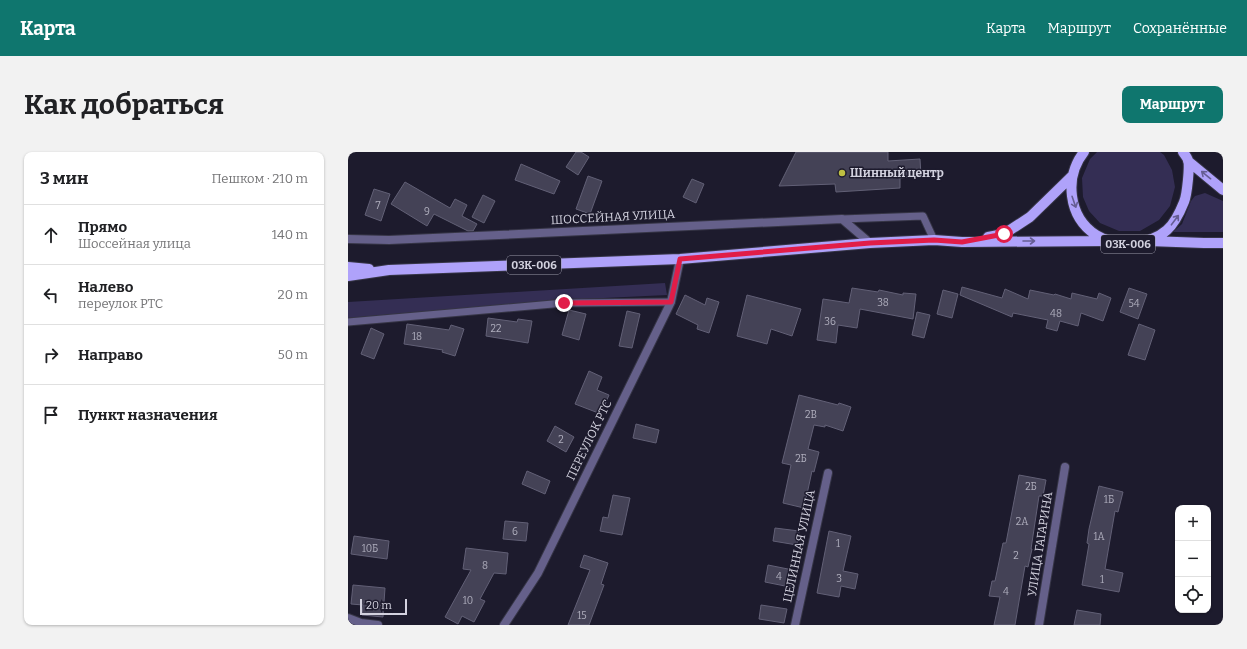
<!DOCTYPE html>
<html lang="ru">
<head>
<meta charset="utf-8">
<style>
  :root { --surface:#fff; --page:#f2f2f2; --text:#202124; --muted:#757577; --line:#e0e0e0; --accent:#0f766e }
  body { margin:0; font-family:Bitter,serif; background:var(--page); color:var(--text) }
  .controls { position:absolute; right:12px; bottom:12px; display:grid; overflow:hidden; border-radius:8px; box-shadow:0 1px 3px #0004 }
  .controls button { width:36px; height:36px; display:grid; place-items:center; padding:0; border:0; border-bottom:1px solid var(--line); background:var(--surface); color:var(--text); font:20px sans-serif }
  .scale { position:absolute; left:12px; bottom:10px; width:47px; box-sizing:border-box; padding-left:4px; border:2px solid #d3d2df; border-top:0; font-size:11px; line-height:14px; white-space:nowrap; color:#d3d2df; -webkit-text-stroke:3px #1d1b2d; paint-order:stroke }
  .stop { position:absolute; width:12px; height:12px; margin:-9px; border:3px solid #e11d48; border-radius:50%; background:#fff }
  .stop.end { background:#e11d48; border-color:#fff; box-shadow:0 1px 4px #0008 }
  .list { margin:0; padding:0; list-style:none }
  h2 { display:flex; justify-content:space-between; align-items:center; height:52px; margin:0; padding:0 16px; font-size:17px }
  h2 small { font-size:13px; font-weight:400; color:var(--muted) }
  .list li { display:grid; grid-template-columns:26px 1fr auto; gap:12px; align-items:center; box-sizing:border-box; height:60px; padding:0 16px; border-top:1px solid var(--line) }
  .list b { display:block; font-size:15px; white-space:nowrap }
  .list p { margin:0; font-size:13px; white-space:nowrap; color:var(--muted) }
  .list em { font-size:13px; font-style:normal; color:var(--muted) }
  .icon { flex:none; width:22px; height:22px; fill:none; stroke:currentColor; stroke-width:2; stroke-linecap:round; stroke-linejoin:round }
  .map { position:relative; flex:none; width:875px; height:473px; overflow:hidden; border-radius:8px }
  header { display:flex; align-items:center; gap:24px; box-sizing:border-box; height:56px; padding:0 20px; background:var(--accent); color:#fff }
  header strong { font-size:19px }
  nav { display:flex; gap:22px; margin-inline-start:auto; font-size:14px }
  .intro { display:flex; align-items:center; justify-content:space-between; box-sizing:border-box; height:96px; padding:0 24px }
  h1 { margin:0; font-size:28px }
  .button { padding:10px 18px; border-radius:8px; background:var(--accent); color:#fff; font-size:14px; font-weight:700 }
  main { display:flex; gap:24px; padding:0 24px }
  aside { flex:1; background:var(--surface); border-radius:8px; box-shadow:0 1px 3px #0004 }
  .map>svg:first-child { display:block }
  .green { fill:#342e54 }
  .building { fill:#444256; stroke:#626076 }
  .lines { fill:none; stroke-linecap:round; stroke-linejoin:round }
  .service-casing { stroke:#363546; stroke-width:9 }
  .minor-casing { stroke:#363546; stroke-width:10 }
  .primary-casing { stroke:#363546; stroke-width:12 }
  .service { stroke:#65608a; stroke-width:7 }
  .minor { stroke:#65608a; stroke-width:8 }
  .primary { stroke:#afa2fa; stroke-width:10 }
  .oneway { stroke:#665e94 }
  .route { stroke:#e11d48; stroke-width:5 }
  .poi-dot { fill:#bebf42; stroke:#1d1b2d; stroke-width:1.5 }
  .labels { text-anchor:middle; stroke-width:3; stroke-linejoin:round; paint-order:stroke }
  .number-label { font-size:10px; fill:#afaebd }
  .shield { fill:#1d1b2d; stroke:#9c9baa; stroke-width:1 }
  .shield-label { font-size:11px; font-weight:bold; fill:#d3d2df }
  .poi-label { font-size:12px; font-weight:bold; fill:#d3d2df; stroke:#1d1b2d; text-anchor:start }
  .street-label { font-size:12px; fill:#d3d2df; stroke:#1d1b2d }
</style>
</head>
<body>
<header>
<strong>Карта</strong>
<nav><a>Карта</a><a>Маршрут</a><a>Сохранённые</a></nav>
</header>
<div class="intro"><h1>Как добраться</h1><a class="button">Маршрут</a></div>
<main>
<aside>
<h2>3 мин<small>Пешком · 210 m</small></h2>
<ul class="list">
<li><svg class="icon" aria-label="ahead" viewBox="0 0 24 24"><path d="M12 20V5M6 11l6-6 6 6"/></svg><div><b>Прямо</b><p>Шоссейная улица</p></div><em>140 m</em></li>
<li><svg class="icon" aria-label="left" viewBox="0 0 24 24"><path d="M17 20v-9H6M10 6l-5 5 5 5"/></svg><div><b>Налево</b><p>переулок РТС</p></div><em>20 m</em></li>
<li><svg class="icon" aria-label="right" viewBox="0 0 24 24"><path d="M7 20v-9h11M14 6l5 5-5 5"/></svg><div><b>Направо</b></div><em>50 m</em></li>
<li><svg class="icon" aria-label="arrive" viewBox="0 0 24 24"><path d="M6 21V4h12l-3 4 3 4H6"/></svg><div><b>Пункт назначения</b></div></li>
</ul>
</aside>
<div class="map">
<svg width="875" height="473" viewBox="0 0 875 473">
  <rect width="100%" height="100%" fill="#1d1b2d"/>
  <path class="green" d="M749,0H812L816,3L824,18L827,35L822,54L811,68L792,79H771L752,71L741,59L735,45L734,26L742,7Z
    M857,41L875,49V80H825L834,72L843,49L847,44Z
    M317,131L319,143L214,148L0,166V150Z"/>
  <path class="building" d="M228,0H233L241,5L230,23L218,15Z
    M448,0H540V9L572,7L573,24L552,26V36L488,40L487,32L431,34Z
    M173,12L212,29L206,42L167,28Z
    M240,24L254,29L242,62L228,57Z
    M344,27L356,32L348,51L335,45Z
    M57,30L102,56L107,47L119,53L114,64L129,72L125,79H120L86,62L79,74L43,52Z
    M26,37L42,42L33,69L17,63Z
    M135,43L147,49L136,71L124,65Z
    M614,135L654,146L657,137L680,147L682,138L706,143L707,142L723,147L724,141L749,147L751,141L763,146L755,169L733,161L730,174L712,169L709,179L698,176L700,168L665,161L664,165L612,143Z
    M504,136L530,140L531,138L555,143V141L568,142L565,167L512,157L509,176L490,173L488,191L469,188L475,147L501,151Z
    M781,136L799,142L790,167L772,160Z
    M595,138L610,142L604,166L589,162Z
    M337,143L357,153L359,146L371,150L361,181L349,177L350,173L328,162Z
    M399,143L453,157L444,184L423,177L419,192L389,184Z
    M221,158L238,162L231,188L214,183Z
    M279,159L292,162L284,196L271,194Z
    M569,160L582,163L576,186L564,183Z
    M140,166L169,170L170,167L184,169L180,191L138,184Z
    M59,172L101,178L103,173L116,177L107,204L94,200L95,198L56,192Z
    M791,172L807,178L797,208L780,203Z
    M23,176L36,182L26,207L13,202Z
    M241,219L254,225L249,238L261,243L253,262L227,252Z
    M451,243L490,253L491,251L503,255L495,279L477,273V275L466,273L460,297L471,300L466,320L464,319L456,356L435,351L443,313L434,311Z
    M288,272L311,278L308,291L285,286Z
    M207,274L226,285L218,300L199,289Z
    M179,319L202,329L197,342L174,332Z
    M671,323L698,328L695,344H691L683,397H684L680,415L677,414L667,473H646L652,445L641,444L644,429H647L655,391H658Z
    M751,334L775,340L770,360L767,359L757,417L775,421L771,440L734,433L741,392L739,391L741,377Z
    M265,343L282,346L274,383L252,379L255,365L260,366Z
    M157,369L180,371L178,389L155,387Z
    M427,376L451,379L449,393L425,389Z
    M481,379L503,384L495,419L510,422L507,437L493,434L491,445L469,441Z
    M6,384L41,389L39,407L3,402Z
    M118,396L160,401L158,422L146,421L132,447L137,449L126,470L114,464L110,472L97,465L123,418L115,417Z
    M236,403L260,411L253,432L256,433L241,473H220L242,418L232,415Z
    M420,413L445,418L442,435L417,430Z
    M5,433L37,436L35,465L14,463L15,453L3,452Z
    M413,453L439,457L436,471L411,467Z
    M729,458L753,462L752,473H726Z"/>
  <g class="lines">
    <defs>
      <path id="service" d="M494,67L575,64L586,88
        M0,170L216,151L323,150"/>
      <path id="minor" d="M0,87L41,88L494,67L522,91
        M0,466L13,471L30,473
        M156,473L190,421L323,150L332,107
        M447,473L480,321
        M691,473L717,315"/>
      <path id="primary" d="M736,0C716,25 720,65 748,83C767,95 801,94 819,78C827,71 832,60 836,50C839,43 842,14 840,8C839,5 837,3 835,0
        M840,9L875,38
        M640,85L656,82L682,65L724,24
        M801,89L856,91H875
        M0,115L21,117
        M0,124L41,118L332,107L522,91L586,88L614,90L760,89"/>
    </defs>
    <use href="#service" class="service-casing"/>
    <use href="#minor" class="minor-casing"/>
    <use href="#primary" class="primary-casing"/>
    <use href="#service" class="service"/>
    <use href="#minor" class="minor"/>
    <use href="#primary" class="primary"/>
  </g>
  <defs><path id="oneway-shaft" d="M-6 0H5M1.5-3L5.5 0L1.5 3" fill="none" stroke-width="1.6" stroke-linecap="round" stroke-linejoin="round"/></defs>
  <g class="oneway">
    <use href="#oneway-shaft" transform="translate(858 23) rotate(-141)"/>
    <use href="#oneway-shaft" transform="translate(726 50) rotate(71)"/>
    <use href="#oneway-shaft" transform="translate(827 68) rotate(-53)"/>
    <use href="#oneway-shaft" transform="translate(681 89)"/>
  </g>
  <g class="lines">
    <path class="route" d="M216,151L323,150L332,107L522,91L586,88L614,90L656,82"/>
  </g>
  <circle class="poi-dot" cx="494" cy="21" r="4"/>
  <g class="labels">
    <g class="number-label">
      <text x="30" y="57">7</text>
      <text x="79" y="63">9</text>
      <text x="535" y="154">38</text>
      <text x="786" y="155">54</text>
      <text x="708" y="165">48</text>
      <text x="482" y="173">36</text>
      <text x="148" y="180">22</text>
      <text x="69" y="188">18</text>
      <text x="463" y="266">2В</text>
      <text x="213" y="291">2</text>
      <text x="453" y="310">2Б</text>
      <text x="683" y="338">2Б</text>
      <text x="761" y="351">1Б</text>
      <text x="674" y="373">2А</text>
      <text x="167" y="383">6</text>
      <text x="751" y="388">1А</text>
      <text x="490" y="395">1</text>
      <text x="22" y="400">10Б</text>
      <text x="668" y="407">2</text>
      <text x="137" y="417">8</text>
      <text x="431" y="428">4</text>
      <text x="491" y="430">3</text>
      <text x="754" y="431">1</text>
      <text x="658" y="443">4</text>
      <text x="120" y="452">10</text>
      <text x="234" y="467">15</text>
    </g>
    <g class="shield">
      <rect x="753" y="83" width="54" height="18" rx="3"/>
      <rect x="159" y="104" width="54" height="18" rx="3"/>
    </g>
    <g class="shield-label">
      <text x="780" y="96">03К-006</text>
      <text x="186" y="117">03К-006</text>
    </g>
    <g class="poi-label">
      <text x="502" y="25">Шинный центр</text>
    </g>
    <g class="street-label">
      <text transform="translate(265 65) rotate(-3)" y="4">ШОССЕЙНАЯ УЛИЦА</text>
      <text transform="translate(241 288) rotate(-64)" y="4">ПЕРЕУЛОК РТС</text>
      <text transform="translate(692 392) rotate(-81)" y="4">УЛИЦА ГАГАРИНА</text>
      <text transform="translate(451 394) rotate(-78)" y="4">ЦЕЛИННАЯ УЛИЦА</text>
    </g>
  </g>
</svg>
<div class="controls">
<button>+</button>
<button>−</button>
<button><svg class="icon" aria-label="locate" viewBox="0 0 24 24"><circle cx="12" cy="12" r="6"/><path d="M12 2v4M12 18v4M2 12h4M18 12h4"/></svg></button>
</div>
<div class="scale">20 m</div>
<div class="stop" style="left:656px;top:82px"></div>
<div class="stop end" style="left:216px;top:151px"></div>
</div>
</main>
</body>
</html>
